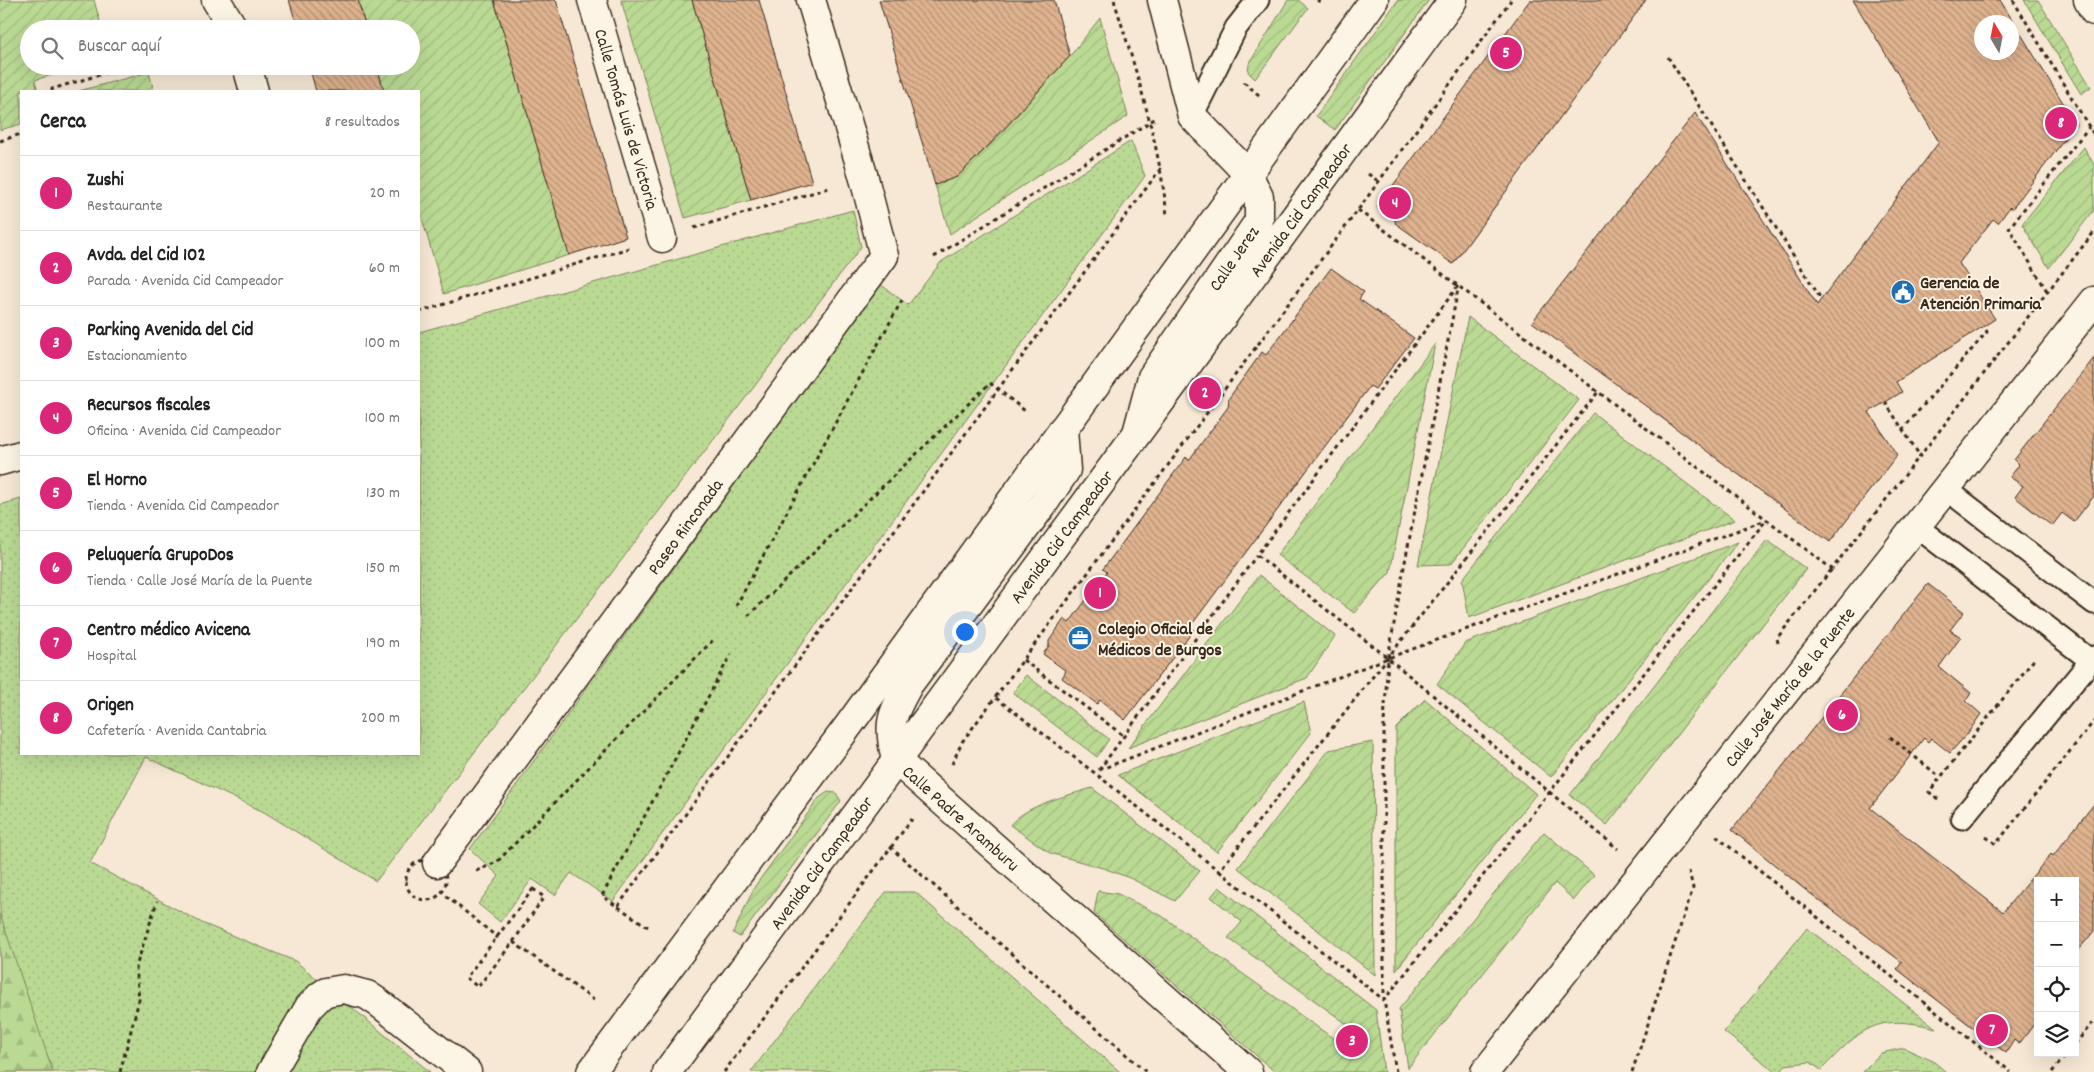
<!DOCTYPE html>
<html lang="es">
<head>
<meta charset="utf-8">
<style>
  :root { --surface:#fff; --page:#f2f2f2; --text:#222; --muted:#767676; --line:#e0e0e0; --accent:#db2777 }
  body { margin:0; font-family:Dekko,sans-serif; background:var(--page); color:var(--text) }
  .controls { position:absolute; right:15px; bottom:15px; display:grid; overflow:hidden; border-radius:0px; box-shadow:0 5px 20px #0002 }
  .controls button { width:45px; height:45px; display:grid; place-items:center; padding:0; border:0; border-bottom:1px solid var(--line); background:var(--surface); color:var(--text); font:25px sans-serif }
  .compass { position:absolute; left:1974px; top:15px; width:45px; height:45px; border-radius:50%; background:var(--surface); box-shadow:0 5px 20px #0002; rotate:350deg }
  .you { position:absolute; left:964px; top:631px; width:18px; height:18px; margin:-12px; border:4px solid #fff; border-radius:50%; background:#1a73e8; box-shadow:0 0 0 8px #1a73e833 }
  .badge { display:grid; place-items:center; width:32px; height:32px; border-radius:50%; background:var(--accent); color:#fff; font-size:16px; font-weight:700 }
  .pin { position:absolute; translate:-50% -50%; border:2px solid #fff; box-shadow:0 1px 5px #0006 }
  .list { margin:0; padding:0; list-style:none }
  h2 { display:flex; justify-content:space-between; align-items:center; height:65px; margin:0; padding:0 20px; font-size:21px }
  h2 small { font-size:16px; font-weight:400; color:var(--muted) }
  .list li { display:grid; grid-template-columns:32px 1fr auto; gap:15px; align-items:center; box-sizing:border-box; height:75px; padding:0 20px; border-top:1px solid var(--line) }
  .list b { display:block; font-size:19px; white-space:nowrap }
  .list p { margin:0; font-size:16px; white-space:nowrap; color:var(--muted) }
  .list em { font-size:16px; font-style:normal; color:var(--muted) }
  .icon { flex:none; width:28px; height:28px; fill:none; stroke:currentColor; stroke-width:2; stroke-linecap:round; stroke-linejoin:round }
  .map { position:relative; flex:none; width:2094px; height:1072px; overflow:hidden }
  .search { position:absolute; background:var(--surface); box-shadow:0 5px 20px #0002; left:20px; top:20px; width:400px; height:55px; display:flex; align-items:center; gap:12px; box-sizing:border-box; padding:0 18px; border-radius:28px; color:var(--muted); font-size:19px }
  .panel { position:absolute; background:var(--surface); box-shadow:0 5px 20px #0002; left:20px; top:90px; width:400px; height:665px; border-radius:0px }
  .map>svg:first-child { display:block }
  .grass { fill:url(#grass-dots); stroke:#7a8259 }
  .forest { fill:url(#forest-firs); stroke:#7a8259 }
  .garden { fill:url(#garden-furrows); stroke:#7a8259 }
  .building { fill:url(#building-back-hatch); stroke:#3b2a1e; fill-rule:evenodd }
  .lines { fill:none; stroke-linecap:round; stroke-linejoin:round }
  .service-casing { stroke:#3b2a1e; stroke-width:25 }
  .pedestrian-casing { stroke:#3b2a1e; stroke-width:31 }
  .minor-casing { stroke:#3b2a1e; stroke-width:31 }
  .primary-casing { stroke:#3b2a1e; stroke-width:31 }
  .path { stroke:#3b2a1e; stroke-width:3; stroke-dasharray:4 4; stroke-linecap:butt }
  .service { stroke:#fcf5e5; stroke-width:21 }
  .pedestrian { stroke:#fcf5e5; stroke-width:28 }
  .minor { stroke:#fcf5e5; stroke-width:28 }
  .primary { stroke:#fcf5e5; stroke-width:28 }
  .labels { text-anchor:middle; stroke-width:4; stroke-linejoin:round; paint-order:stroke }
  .street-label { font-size:18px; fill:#3b2a1e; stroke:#fcf5e5 }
  .poi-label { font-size:18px; font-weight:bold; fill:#3b2a1e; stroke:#fcf5e5; text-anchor:start }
</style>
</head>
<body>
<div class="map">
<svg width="2094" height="1072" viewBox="0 0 2094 1072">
  <defs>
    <pattern id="grass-dots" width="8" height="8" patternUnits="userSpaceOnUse" patternTransform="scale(1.25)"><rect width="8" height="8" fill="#bada94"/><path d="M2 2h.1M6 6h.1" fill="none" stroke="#a1bb7f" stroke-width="1.8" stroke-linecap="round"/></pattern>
    <pattern id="forest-firs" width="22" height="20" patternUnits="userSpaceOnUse" patternTransform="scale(1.25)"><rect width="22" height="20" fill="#bada94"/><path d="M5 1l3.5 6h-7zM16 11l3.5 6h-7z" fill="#a1bb7f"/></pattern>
    <pattern id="garden-furrows" width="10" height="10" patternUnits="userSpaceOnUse" patternTransform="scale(1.25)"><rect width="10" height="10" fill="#bada94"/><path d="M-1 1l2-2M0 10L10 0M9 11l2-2" fill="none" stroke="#a1bb7f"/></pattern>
    <pattern id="building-back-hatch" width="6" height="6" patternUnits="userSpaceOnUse" patternTransform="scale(1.25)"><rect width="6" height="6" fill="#dfb38f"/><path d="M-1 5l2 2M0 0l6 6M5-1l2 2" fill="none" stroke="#b69274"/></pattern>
  </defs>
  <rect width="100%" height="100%" fill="#f6e8d4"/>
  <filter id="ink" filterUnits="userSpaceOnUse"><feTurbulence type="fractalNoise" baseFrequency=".02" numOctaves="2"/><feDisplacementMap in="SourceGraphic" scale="10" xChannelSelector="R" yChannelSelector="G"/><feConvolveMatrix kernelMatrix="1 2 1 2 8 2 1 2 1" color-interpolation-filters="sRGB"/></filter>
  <g filter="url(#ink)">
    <path class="grass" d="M1131,141L1145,176L613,901L571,873L555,895L532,879L500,922L478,904L499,876L470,849L880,284L908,305L941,262Z
      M853,210L861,247L376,881L264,812L146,757L90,863L204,924L295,961L430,1072H0V505L21,499V754H419V332Z
      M886,892H915L1120,1072H751Z
      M1807,928L1936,1028C1875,1013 1862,1028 1821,1070L1810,1062L1785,1065L1781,1072H1776L1724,1032Z
      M1904,1048L1933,1061L1946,1072H1862L1881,1053Z"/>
    <path class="forest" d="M0,914L53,1072H0Z"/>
    <path class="garden" d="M0,0H94L102,29H29V66H82L35,80L38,91H21V124L0,130Z
      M358,0H494L569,255L444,294L419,208V91H384L377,66H411V29H366Z
      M621,0H692L751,200L685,218Z
      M1288,0H1298L1308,8L1255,79L1248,72L1249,64Z
      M1398,0H1429L1335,130L1316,116Z
      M2024,0H2038L2091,87L2081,94Z
      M1100,18L1128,116L950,234L935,185L957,177L997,138L1070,56Z
      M149,72L154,91H79Z
      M2084,147L2094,165V210L2049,268L2022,224Z
      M1468,317L1579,400L1451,564L1418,565Z
      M1435,344L1390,572L1354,613L1277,555Z
      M1593,413L1735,520L1469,618L1462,580Z
      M1767,540L1806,569L1607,825L1570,795Z
      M1738,542L1551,777L1437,684L1465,643Z
      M1259,575L1335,636L1307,678L1128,748Z
      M1026,675L1109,739L1097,757L1013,693Z
      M1425,699L1536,794L1396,970V728Z
      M1304,702L1311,733L1217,852L1118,775Z
      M1373,742L1375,975L1238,868L1329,750Z
      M1092,788L1200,871L1175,901L1132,879L1106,869L1050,853L1010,825C1027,804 1067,796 1092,788Z
      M828,792L836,793L841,801L740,937L733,933L755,886L819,798Z
      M1544,832L1594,875L1574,900L1555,883L1408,1068L1399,1009Z
      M1219,887L1376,1010L1384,1072H1275L1094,913L1098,891L1118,894L1162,916L1348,1049L1358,1032L1228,938L1242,922L1211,897Z"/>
    <path class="building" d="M289,0H358L366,29H298Z
      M494,0H556L626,237L569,255Z
      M692,0H759L812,182L751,200Z
      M879,0H1054L1070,56L991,143L957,177L935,185Z
      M1530,0H1646L1453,264L1395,223L1396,221L1377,207Z
      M1853,0H2000L2076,124L2012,209L2010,207L1998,223L1993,219L1959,263L1995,319L1896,382L1902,392L1869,412L1897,455L1830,542L1532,322L1695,113L1817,305L1939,142ZM1982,22H2012V52H1982Z
      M309,66H377L384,91H316Z
      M1331,268L1364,292L1359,299L1414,338L1375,389L1370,386L1190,627L1194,630L1125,720L1100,700L1097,704L1062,678L1066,671L1043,654L1049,646V641L1064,619L1069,623L1107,572L1103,569L1186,457L1189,460L1228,407L1229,398L1262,352L1266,355Z
      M2094,358V496L2074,522L2062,513L2052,526L2015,497L2023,486L2010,477L2019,465L2014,460Z
      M1928,584L1964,612L1950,630L1961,637L1939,667L1971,693L1966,701L1981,714L1968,733L1950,753L1931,738L1928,742L1924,738L1870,808L2003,912L2051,854L2053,856L2094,804V931L2075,954V881H2038V1019L2019,1044L2014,1040L2006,1053L1897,969L1902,962L1803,888L1732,830Z"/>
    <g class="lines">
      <defs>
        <path id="service" d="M1192,116L1236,28L1258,0
          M1946,489L2094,603
          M1916,526L2090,660
          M1962,818L2094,657"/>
        <g id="pedestrian">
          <path d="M0,461L21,455"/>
          <path id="s1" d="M437,863L884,256L864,178"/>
        </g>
        <g id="minor">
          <path d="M216,0L234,29"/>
          <path id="s2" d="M592,0L662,238"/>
          <path d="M811,0L864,178"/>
          <path d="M247,66L254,91"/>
          <path id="s3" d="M1063,429L1066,470L1044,503L909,684C891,716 887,723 896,760L1248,1072"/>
          <path id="s4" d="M1137,433L1152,377L1259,221V197L1248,174L1192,116L1162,0"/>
          <path d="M271,1072L309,1007L320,996L326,992L344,989L367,995L379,1003L467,1072"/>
          <path id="s5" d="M1485,1072L2094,301"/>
        </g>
        <g id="primary">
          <path d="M2088,0L2094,11"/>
          <path d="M591,1072L849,725L1374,0"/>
          <path id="s6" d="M667,1072L1175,382L1453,0"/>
        </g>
      </defs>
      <use href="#service" class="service-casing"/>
      <use href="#pedestrian" class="pedestrian-casing"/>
      <use href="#minor" class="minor-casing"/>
      <use href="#primary" class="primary-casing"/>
      <path class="path" d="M1114,0C1136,71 1159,141 1167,216
        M1317,0L1323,4
        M2013,0L2094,135
        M1668,57L1821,299
        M1244,82L1261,97
        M53,91L52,89L129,66
        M0,141L21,134
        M1368,174L1378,181
        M1358,210L1832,569L2094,232
        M694,228L832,187
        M934,257L1156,118
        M1458,286L1257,555L1388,658L1618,849
        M2047,291L2009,228L2089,127
        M419,312L629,248
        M1885,402L1920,456
        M1902,430L1987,332L1984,326
        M736,606L902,300
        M748,616L990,383L1025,411
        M1778,643L1777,638L1832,569
        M1023,660L1124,736
        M996,698L1096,774L1219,871L1598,392
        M1890,737L1940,777
        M952,764L962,742L1358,210L1511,0
        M1099,770L1388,658L1766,520
        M1099,770L1257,555
        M1938,799L1929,792L2036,657
        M1716,836L2011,1072
        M1986,837L1996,844L2094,721
        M890,847L1146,1072
        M406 880a20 20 0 1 1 40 0a20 20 0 1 1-40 0Z
        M476,871L497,862L713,640
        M1219,871L1384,1000L1767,519
        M533,889L544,897L513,942L478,987L466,978Z
        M446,896L498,938
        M618,906L1161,168
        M648,927L602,896L731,654
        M513,942L594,1000
        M2075,1044L2094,1021
        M120,1072L139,1000L136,967L157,901
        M724,1072L912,819
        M1396,1072L1384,1000V723L1388,658L1404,567L1458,289
        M1632,1072L1693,888L1689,871
        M2052,1072L2068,1053"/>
      <use href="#service" class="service"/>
      <use href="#pedestrian" class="pedestrian"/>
      <use href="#minor" class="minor"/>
      <use href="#primary" class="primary"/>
    </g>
  </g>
  <defs>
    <symbol id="civic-disc" viewBox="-11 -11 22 22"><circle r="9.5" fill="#1f6fb2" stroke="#fcf5e5"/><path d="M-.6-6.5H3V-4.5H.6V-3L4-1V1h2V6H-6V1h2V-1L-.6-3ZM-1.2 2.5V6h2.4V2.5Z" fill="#fff"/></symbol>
    <symbol id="office-disc" viewBox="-11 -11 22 22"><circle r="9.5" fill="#1f6fb2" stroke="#fcf5e5"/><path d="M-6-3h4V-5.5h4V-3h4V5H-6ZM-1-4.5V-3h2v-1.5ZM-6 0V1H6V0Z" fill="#fff"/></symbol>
  </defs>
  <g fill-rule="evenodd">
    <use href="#civic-disc" x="1889" y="278" width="28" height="28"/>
    <use href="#office-disc" x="1066" y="624" width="28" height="28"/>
  </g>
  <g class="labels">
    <g class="street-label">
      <text dy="6" stroke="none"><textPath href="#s2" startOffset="124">Calle Tomás Luis de Victoria</textPath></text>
      <text dy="6" stroke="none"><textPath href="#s6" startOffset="1070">Avenida Cid Campeador</textPath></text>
      <text dy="6" stroke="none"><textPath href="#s4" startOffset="202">Calle Jerez</textPath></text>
      <text dy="6" stroke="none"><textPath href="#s1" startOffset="418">Paseo Rinconada</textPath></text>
      <text dy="6" stroke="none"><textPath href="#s6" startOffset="665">Avenida Cid Campeador</textPath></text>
      <text dy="6" stroke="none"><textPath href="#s5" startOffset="491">Calle José María de la Puente</textPath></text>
      <text dy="6" stroke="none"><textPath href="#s3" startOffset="474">Calle Padre Aramburu</textPath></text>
      <text dy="6" stroke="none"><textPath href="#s6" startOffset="260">Avenida Cid Campeador</textPath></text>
    </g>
    <g class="poi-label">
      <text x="1920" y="288">Gerencia de<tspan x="1920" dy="21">Atención Primaria</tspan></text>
      <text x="1098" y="634">Colegio Oficial de<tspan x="1098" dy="21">Médicos de Burgos</tspan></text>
    </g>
  </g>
</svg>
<div class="controls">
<button>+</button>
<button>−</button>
<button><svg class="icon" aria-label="locate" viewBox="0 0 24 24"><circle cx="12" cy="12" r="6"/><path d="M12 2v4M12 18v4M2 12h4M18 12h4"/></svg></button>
<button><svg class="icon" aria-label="layers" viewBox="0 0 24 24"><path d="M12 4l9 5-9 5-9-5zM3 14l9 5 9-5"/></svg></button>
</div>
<svg class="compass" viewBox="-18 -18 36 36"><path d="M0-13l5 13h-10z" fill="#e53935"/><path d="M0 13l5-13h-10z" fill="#767676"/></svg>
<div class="you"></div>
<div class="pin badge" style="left:1100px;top:593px">1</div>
<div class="pin badge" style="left:1205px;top:393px">2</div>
<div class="pin badge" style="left:1352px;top:1041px">3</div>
<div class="pin badge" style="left:1395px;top:203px">4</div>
<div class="pin badge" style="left:1506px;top:53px">5</div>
<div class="pin badge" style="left:1842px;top:715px">6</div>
<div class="pin badge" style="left:1992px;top:1030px">7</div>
<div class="pin badge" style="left:2061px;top:123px">8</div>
<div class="search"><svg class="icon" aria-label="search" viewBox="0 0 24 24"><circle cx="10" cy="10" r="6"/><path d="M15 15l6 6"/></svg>Buscar aquí</div>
<section class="panel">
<h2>Cerca<small>8 resultados</small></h2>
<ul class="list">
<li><span class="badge">1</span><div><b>Zushi</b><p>Restaurante</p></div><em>20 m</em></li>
<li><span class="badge">2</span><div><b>Avda. del Cid 102</b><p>Parada · Avenida Cid Campeador</p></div><em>60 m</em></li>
<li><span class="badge">3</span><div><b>Parking Avenida del Cid</b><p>Estacionamiento</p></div><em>100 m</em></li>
<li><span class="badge">4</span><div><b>Recursos fiscales</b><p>Oficina · Avenida Cid Campeador</p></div><em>100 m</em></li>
<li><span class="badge">5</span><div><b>El Horno</b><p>Tienda · Avenida Cid Campeador</p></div><em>130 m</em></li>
<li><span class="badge">6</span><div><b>Peluquería GrupoDos</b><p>Tienda · Calle José María de la Puente</p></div><em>150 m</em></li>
<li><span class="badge">7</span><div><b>Centro médico Avicena</b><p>Hospital</p></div><em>190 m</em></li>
<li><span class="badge">8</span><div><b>Origen</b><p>Cafetería · Avenida Cantabria</p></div><em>200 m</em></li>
</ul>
</section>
</div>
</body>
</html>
